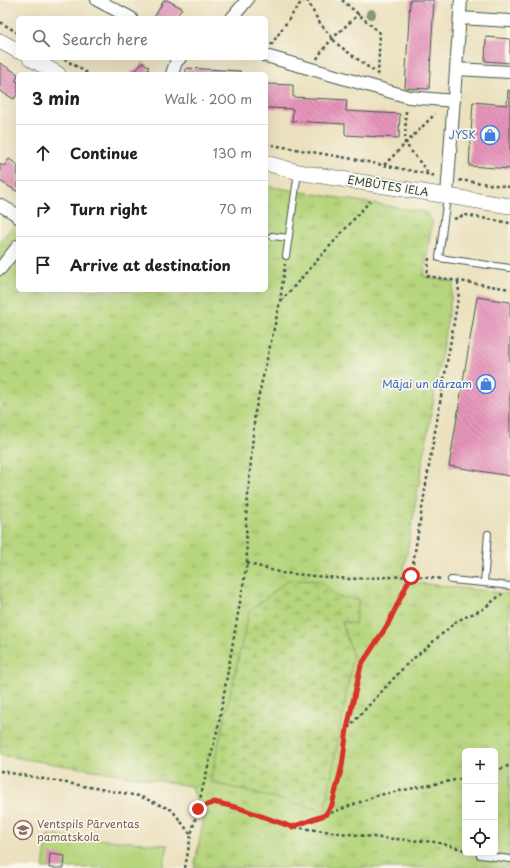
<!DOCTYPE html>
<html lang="en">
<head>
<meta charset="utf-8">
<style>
  :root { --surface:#fff; --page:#f6f6f6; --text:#202124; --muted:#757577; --line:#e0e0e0 }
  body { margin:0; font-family:"Playpen Sans",sans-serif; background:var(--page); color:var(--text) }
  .controls { position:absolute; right:12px; bottom:12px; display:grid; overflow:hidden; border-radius:6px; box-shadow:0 4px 16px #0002 }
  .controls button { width:36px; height:36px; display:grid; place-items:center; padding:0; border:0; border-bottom:1px solid var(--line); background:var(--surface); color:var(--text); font:20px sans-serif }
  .stop { position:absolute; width:12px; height:12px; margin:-9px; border:3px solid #d93025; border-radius:50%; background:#fff }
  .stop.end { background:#d93025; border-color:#fff; box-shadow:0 1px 4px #0008 }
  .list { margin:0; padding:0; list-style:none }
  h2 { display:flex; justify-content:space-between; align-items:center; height:52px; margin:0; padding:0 16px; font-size:17px }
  h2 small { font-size:13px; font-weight:400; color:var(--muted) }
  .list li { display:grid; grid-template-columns:26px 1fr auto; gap:12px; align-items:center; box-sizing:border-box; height:56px; padding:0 16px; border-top:1px solid var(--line) }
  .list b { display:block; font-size:15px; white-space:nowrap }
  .list em { font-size:13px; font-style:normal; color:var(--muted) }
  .icon { flex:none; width:22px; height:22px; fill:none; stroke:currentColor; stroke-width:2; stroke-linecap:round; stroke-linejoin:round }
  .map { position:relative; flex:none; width:510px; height:868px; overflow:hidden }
  .search { position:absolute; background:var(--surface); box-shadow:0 4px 16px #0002; left:16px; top:16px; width:252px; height:44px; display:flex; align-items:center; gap:10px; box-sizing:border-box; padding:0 14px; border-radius:6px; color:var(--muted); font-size:15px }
  .panel { position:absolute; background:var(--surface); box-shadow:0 4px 16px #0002; left:16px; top:72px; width:252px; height:220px; border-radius:6px }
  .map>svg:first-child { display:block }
  .grass { fill:url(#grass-tufts); stroke:#6a8958; fill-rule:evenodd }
  .wetland { fill:url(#wetland-marsh); stroke:#6a8958 }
  .green { fill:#b6d57c; stroke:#6a8958 }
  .building { fill:url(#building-back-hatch) }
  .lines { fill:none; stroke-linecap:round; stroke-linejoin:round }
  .service-casing { stroke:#3e5649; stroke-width:8 }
  .minor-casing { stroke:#3e5649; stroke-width:14 }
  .tertiary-casing { stroke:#3e5649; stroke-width:16 }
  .path { stroke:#3e5649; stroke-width:2.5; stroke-dasharray:3 3; stroke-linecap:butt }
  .service { stroke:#fff; stroke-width:6 }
  .minor { stroke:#fff; stroke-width:12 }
  .tertiary { stroke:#fff; stroke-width:15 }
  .tree { fill:#8b977a }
  .route { stroke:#d93025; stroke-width:5 }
  .labels { text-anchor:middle; stroke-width:3.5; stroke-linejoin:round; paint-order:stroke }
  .shop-label { font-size:11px; fill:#366cbe; stroke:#fbf7ec; text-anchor:end }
  .street-label { font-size:11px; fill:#1f3d34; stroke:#fbf7ec }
  .education-label { font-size:11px; fill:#785e54; stroke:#fbf7ec; text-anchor:start }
</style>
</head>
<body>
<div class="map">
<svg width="510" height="868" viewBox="0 0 510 868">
  <defs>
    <pattern id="grass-tufts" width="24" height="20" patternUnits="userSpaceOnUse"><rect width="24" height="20" fill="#b6d57c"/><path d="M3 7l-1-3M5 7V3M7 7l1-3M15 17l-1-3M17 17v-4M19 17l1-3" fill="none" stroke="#93ae66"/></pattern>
    <pattern id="wetland-marsh" width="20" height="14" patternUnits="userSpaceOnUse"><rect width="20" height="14" fill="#b6d57c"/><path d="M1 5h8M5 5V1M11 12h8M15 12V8" fill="none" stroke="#93ae66"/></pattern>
    <pattern id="building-back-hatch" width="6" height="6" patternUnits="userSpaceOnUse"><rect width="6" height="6" fill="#e694bb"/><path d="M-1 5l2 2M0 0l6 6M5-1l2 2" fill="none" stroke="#ba7a99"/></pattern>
  </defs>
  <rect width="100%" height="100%" fill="#fbf7ec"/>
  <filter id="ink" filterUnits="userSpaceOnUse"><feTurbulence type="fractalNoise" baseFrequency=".025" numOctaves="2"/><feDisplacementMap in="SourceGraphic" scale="8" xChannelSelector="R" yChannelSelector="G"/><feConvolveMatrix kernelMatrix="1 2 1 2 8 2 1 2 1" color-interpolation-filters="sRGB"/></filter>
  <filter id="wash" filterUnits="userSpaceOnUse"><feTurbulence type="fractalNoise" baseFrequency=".012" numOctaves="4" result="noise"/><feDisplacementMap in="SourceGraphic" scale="16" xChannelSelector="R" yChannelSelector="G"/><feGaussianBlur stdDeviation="0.9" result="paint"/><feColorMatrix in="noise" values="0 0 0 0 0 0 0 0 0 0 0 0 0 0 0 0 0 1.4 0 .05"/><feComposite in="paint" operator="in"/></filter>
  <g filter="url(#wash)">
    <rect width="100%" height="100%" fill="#ebe1be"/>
    <path class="grass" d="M266,186L425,212L429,215L432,222L424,276L454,282L402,581L510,594V868H194L204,817L191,786L0,755V241L18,221V290H266ZM320,581L337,597L342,622L353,657ZM465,751H495V853H465Z"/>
    <path class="wetland" d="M288,580L320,581L337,597L359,599L355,624L342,622L353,657L325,811L210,782L249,612Z"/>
    <path class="green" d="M48,835L168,845L163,868H43Z"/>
    <g id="blocks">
      <path class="building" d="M164,0H167L182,8L176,18H154Z
        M410,0H434L429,89L405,88Z
        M486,37L510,39V63L485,61Z
        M143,62L149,67L147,69L149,70L146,74H129L134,70L135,71Z
        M0,63L18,74L16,81L18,82V93L14,99L0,91Z
        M186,68L240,71V74H186Z
        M266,84L293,85V97L347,100L346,111L400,114L399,138L345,135V124L292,121L293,109L266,108Z
        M508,90L510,91V169L469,166L473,102L507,105Z
        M9,159L18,165V192L0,181V164L4,166Z
        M477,297L510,302V476L449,466Z
        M50,854L65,856L64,868H49Z"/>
    </g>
  </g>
  <g filter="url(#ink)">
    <use href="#blocks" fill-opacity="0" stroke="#3e5649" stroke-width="1"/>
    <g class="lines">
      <defs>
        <path id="service" d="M447,197L439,258L510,268
          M272,236L289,238
          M286,256L298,172
          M488,534L484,583L510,586
          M451,580L484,583
          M480,855L510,859"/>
        <path id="minor" d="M97,0L131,18
          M232,18L247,0
          M460,18L510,21
          M266,56L409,97L454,101
          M456,69L510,72
          M172,74L176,62L180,58
          M447,195L461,0
          M0,205L14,213L18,217
          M0,269L18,246"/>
        <path id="tertiary" d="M0,41L18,51
          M30,58L58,74
          M266,163L298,172L510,206"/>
      </defs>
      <use href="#service" class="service-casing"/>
      <use href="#minor" class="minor-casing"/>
      <use href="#tertiary" class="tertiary-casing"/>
      <path class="path" d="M307,0L319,22L337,44L379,75
        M342,0L380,33L378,74
        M0,22L18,33
        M271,45L298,6L304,0
        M64,59L89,74
        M317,59C327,41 344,28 359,14
        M406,111L405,143L429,174
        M266,144L353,159L437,176
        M384,165L435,114
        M459,180L510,187
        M454,219L465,215L510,223
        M429,258L427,276L510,289
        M281,301L370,201
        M247,563L282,573L349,579L411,576L442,579
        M348,728L406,665L457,621L483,609L502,594
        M0,771L139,796L172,810L191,835
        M495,772L510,765
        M198,809L214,803L239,808L292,827L381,838L436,842L465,850
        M325,815L379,795L465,778
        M292,827L325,815L332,805L342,767L347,729L361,665L388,624L411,576L428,472L459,293L458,281
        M185,868L191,835L218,727L247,563L246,519L255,412L280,302L285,264"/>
      <use href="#service" class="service"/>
      <use href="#minor" class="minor"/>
      <use href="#tertiary" class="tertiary"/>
    </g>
    <circle class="tree" cx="371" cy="14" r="5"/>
  </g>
  <g class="lines" filter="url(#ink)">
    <path class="route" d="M198,809L214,802L239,808L292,827L325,815L332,805L342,766L347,729L361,665L388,624L411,576"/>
  </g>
  <defs>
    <symbol id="shop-ring" viewBox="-11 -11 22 22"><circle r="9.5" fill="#fbf7ec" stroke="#3f7fe0" stroke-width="1.5"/><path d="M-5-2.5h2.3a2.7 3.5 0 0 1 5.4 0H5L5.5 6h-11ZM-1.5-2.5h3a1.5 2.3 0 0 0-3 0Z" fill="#3f7fe0"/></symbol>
    <symbol id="school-ring" viewBox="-11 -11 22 22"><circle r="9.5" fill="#fbf7ec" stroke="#8d6e63" stroke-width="1.5"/><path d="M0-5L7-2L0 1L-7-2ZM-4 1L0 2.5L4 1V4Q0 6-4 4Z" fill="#8d6e63"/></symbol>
  </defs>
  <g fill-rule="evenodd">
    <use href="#shop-ring" x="479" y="124" width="22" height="22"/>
    <use href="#shop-ring" x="475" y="373" width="22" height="22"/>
    <use href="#school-ring" x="12" y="819" width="22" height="22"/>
  </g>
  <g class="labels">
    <g class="shop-label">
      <text x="476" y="139">JYSK</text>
      <text x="472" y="388">Mājai un dārzam</text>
    </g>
    <g class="street-label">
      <text transform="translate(388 186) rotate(9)" y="4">EMBŪTES IELA</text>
    </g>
    <g class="education-label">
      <text x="37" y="828">Ventspils Pārventas<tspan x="37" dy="13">pamatskola</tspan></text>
    </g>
  </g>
</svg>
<div class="controls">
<button>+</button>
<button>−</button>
<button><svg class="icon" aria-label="locate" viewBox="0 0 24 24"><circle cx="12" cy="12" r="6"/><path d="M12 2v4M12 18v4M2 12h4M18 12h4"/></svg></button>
</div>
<div class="stop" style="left:411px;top:576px"></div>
<div class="stop end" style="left:198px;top:809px"></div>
<div class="search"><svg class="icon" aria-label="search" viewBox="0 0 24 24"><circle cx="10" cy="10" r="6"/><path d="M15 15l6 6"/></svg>Search here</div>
<section class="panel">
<h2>3 min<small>Walk · 200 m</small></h2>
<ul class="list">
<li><svg class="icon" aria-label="ahead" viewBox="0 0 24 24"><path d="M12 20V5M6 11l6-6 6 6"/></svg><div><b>Continue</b></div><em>130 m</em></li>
<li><svg class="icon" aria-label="right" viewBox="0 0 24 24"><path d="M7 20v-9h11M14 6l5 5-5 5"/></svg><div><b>Turn right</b></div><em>70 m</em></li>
<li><svg class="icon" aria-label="arrive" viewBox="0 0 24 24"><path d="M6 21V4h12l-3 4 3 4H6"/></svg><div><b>Arrive at destination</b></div></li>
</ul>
</section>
</div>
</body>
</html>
